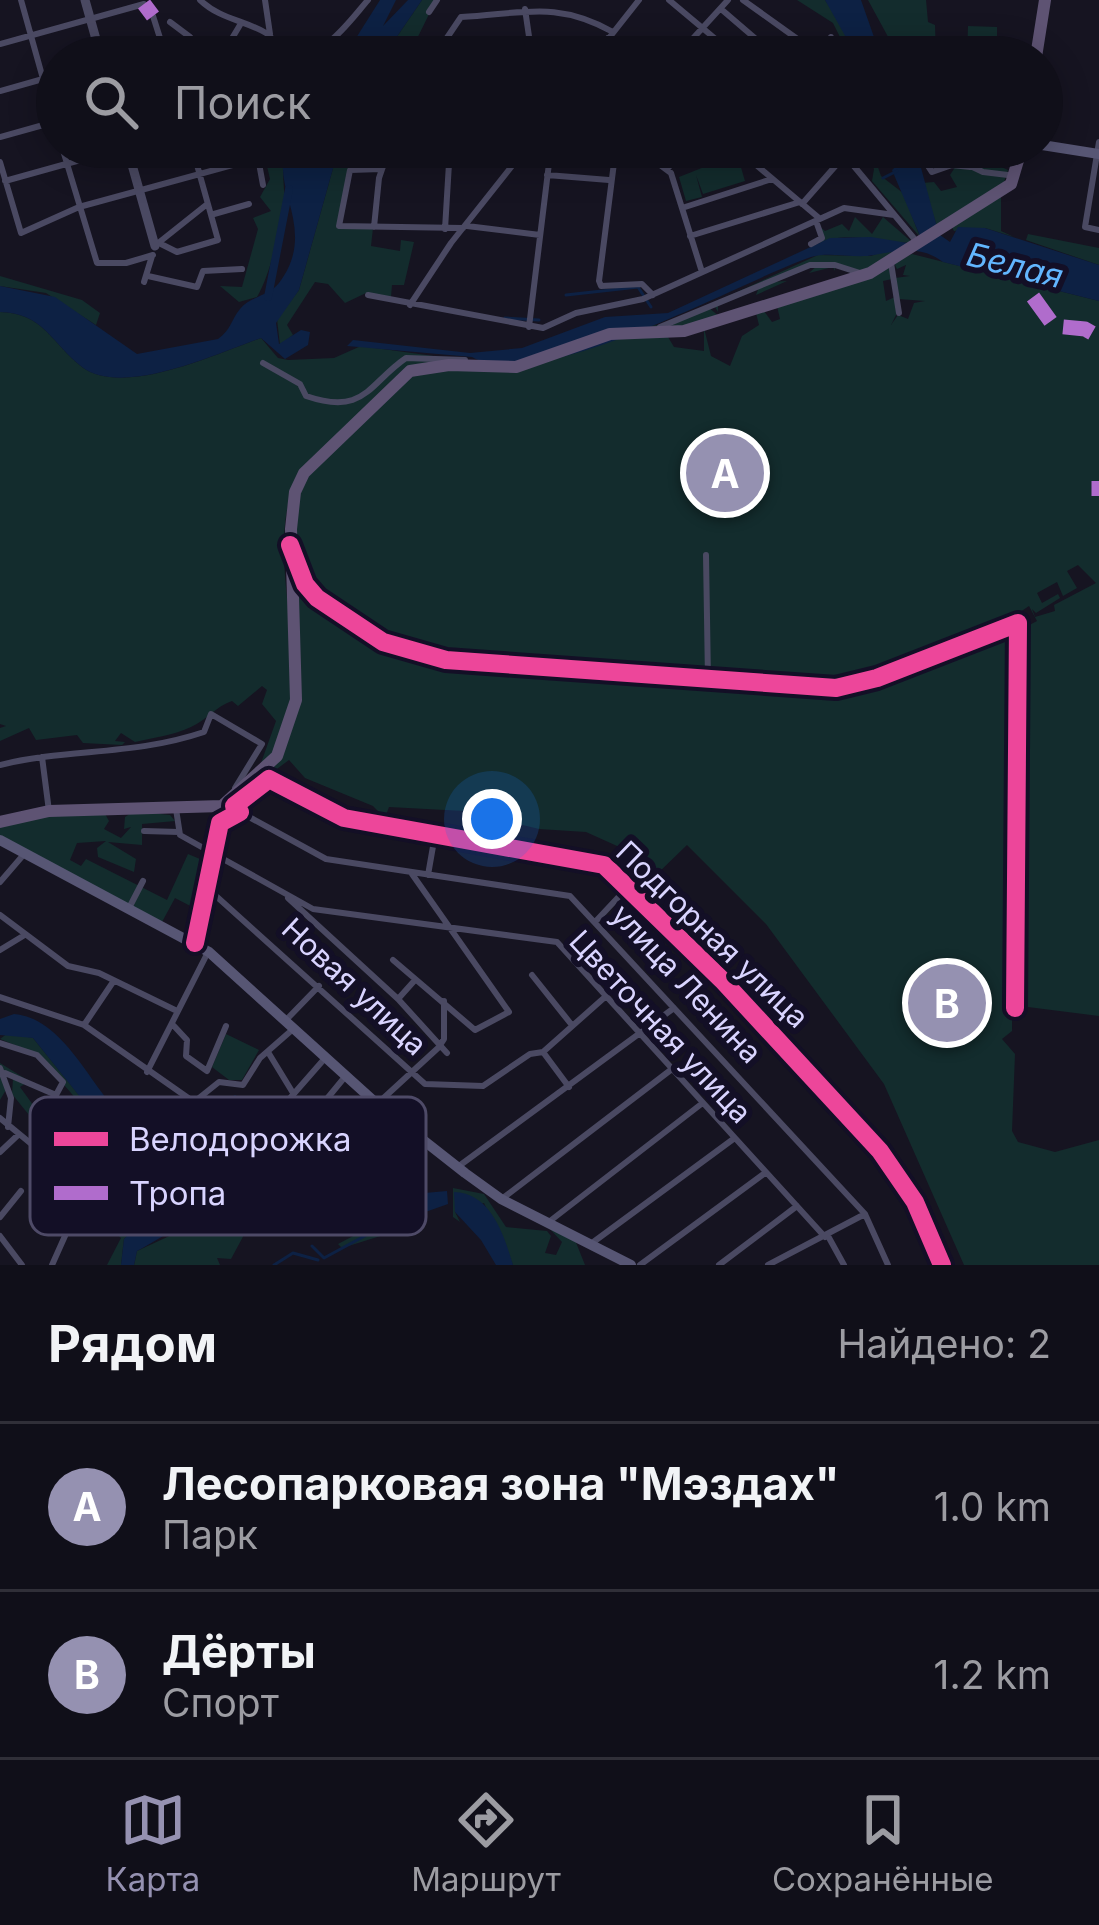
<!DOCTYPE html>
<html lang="ru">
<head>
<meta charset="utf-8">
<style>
  :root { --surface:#100f19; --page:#1e1d26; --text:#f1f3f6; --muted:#9c9ca2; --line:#302f38; --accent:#9591b1 }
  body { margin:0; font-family:Inter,sans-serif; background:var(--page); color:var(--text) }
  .you { position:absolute; left:492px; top:819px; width:42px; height:42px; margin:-30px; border:9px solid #fff; border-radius:50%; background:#1a73e8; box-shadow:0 0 0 18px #1a73e833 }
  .badge { display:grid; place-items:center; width:78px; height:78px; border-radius:50%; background:var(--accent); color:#fff; font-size:39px; font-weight:700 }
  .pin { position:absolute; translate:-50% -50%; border:6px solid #fff; box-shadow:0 3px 12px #0006 }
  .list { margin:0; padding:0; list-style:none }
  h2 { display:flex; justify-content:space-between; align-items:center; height:156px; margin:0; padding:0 48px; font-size:51px }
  h2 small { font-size:39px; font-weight:400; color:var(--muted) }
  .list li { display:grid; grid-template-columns:78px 1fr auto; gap:36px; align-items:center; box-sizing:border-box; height:168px; padding:0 48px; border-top:3px solid var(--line) }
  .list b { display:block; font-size:45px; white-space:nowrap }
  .list p { margin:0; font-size:39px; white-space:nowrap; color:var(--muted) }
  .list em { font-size:39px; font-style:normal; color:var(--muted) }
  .icon { flex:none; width:66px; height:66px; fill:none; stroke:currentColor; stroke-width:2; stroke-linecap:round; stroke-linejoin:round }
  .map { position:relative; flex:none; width:1099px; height:1265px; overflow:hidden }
  .search { position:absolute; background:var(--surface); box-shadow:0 6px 30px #0003; left:36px; right:36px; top:36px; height:132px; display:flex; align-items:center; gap:30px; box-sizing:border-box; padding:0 42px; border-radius:66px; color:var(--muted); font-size:45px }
  .sheet { height:492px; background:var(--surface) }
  nav { display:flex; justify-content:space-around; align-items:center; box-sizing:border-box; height:168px; border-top:3px solid var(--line); background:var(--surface); font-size:33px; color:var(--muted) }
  nav a { display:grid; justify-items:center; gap:6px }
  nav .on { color:var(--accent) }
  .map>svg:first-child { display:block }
  .green { fill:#132c2d; fill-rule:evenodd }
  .water { fill:#0d2144 }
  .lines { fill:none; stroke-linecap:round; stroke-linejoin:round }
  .stream { stroke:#0d2144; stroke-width:3 }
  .river { stroke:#0d2144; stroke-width:8 }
  .minor { stroke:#4a4962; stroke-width:6 }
  .tertiary { stroke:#4a4962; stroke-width:9 }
  .secondary { stroke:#575674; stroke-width:10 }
  .primary { stroke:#5e5373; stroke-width:12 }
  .quiet { stroke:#b06ccc; stroke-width:15; stroke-dasharray:30 15; stroke-linecap:butt }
  .cycleway-casing { stroke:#130f26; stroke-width:26 }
  .cycleway { stroke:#ed469a; stroke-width:18 }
  .labels { text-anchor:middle; stroke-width:12; stroke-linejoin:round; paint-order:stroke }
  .street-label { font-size:30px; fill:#d9d4ff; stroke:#130f26 }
  .water-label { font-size:33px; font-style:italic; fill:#62b6ff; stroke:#130f26 }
  .key { fill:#130f26; stroke:#4e4a67; stroke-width:3 }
  .key-label { font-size:33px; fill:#d9d4ff }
</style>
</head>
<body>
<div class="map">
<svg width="1099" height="1265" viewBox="0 0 1099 1265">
  <rect width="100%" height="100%" fill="#161421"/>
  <path class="green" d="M422,0H436L408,57H383Z
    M797,0H825L847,32L855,57H850L833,23Z
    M868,0H926L928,22L935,25L936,57H899Z
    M968,26L997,27V57H967Z
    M289,147C277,167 288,191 283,214C277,239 270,275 257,297L239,302L220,286L242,287L258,229L253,218L271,211L260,197L270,179L263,149Z
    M339,147H356L346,161L350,167L337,224L373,228L371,246L400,251L401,240L414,242L404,285H392L391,297L366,293L345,303L328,284L315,282L287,325L293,335L280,345L277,319L299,290Z
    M864,147H871L881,176L903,193L920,237L872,181L874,169Z
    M924,147H957L1008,170L1002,188L937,226L922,183L934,182L941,191L957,187L950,175L959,161L933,163Z
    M737,154L745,181L703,194L696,175L702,197L686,201L679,177Z
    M1001,195V231L1014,237L985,228L954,231L950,224Z
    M855,217L872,234L883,217L912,242C884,246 848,228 820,244L819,226L825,231L842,224L849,231Z
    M1028,234L1099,248V265L1026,240Z
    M891,248L898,251L863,273L824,264L835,266V271L833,267L809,273L820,263L769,282L787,281L756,295L760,284L718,303V312L714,305L708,307L721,318C703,323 683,333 665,333C649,333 633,328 617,331C575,337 541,365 497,366C410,364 417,358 354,421C337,439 305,457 296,479C252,584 351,718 231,797L261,763L276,721L262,704L267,690L262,686L238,706L232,701C215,707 207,720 191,727C174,735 153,738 135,742L121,733L115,741L125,742L122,745L83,743L77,735L36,740L29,728L0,741V728L6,726L0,724V312C44,313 52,344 82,367C124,398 218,353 261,338L278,358L288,360L334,358L361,346L506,366L548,356L609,330L667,324L818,255L871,256Z
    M912,254L1099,301V1016L1020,1006L1022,629L1037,621L1029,606L1004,623L882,673L877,667L856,677L830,675L817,684L439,656L390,641L314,591L307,579L294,534L296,504L308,474L408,377L617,334L668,337L674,347L704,351V328L711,356L730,366L742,336L759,325L756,313L764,311L772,322L780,319L777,306L888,266L892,279L883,281L886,301L895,297L897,313L891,325L898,315L908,319L914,303L925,301L899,299L895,278L910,276L903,275L906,265L897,269L894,263ZM1078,565L1096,583L1054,605L1055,611L1035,617L1032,609L1036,613L1060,598L1058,594L1042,603L1037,593L1057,582L1063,596L1077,588L1067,571Z
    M0,276L82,300L100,313L96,325L46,293L0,286Z
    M292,558L305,591L315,599L386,647L446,665L834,695L894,680L1014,629L1012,1031L1002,1039L1015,1054L1012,1131L1018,1142L1055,1152L1099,1140V1265H964L884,1084L766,924L687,845L656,875L626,850L586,832L539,829L464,811L389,807L385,818L373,806L305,778L289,760L250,789C321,719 297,649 292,558Z
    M134,811L170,815L175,821L142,824V845L108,842L136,859L134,872L98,857L97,848L106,841L77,843L70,860L81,866L86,859L167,900L188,854L200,859L204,853L210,860L200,911L175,898L162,922L0,838V826L32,815L104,812L109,821L104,829L121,838L131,827L124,829L125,817Z
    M8,1033L33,1038L103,1125L169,1141L229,1119L261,1127L269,1143V1167C236,1211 163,1201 124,1239L121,1265H107L121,1238L111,1229L126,1206L95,1178L87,1186L76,1175L100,1174L117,1196L135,1205L142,1187L125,1157L79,1116H72L81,1137L75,1159L81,1171L76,1172L69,1160L62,1158L58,1164L50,1155L72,1153L75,1135L65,1122L52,1129L48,1118L29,1115L12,1094L13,1079L5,1075L7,1088L0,1100V1063L29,1081L20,1087L36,1109L55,1112L78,1101L37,1054L0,1039Z
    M226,1034L259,1050L242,1080H229L212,1067Z
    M275,1177L231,1259L217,1258L220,1265H134L137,1251L267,1191Z
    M453,1188L484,1194L506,1227L547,1231L551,1236L545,1253L556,1255L562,1242L548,1227L575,1240L585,1265H513L484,1203L455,1212L460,1222L453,1217Z
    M389,1217L397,1228L390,1233L342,1248L338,1244Z"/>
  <path class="water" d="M380,0H396L383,26L408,0H422L383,57H344Z
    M825,0H861L881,57H857Z
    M339,147L299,290L276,323L279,344L301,330L310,332L308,345L285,359L261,338C218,353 123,398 82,367C52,344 44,313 0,312V286L55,297L137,354L218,339C231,330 231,320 240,309C249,297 269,296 279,283C320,229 267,184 288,148Z
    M890,147H908L920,164L937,227L920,236L892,170L901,162Z
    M958,227L985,228L1099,265V301L943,262C920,245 899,251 874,255C854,259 830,251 811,257C741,281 539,396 472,357L347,346L353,340L470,353L522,348L605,317L668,313L830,238L871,237L920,245L940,235L950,242Z
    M14,1014C71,1019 96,1105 140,1132L211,1108L235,1095L274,1119L288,1139C286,1200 226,1213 179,1229C164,1234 151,1244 137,1251L134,1265H121L124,1239L133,1230C175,1205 297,1198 261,1127C208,1105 168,1162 116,1142L33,1038L0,1035V1019Z
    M447,1191L448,1204L397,1222L391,1211L402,1195Z
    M454,1192C491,1193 504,1235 513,1265H496L481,1240L455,1212Z"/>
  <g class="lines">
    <path class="stream" d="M883,178L897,171
      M566,295L638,287L651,307
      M505,318L539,320
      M312,1246L324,1258L396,1219
      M274,1265L293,1253L318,1260"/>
    <path class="river" d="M268,297L289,189"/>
    <path class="minor" d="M21,0L57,129
      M200,0C220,19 244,20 266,33C274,38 277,48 286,52C318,68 351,19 368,0
      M265,0L270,34
      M669,0L737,57
      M743,0L817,53
      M525,9L532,57
      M721,9L777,57
      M429,12L437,0
      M153,16L166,57
      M170,22L190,37
      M240,25L231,40L249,57
      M608,38L631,57
      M0,44L144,4
      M120,57L190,37
      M268,57L278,46
      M434,57L461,17C522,14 556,0 613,32
      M594,57L639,0
      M676,57L728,0
      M812,57L833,45L831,37
      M0,91L57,75
      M0,137L54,122
      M1099,142L1085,227L1099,230
      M62,147L97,263H126L153,255
      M256,147L263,185
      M616,147L599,281L601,286L642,284L653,295
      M636,147L671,173L702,272
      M735,147L819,218
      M838,147L917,242
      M917,149L932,172L952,165L970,167
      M960,161L983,172L1008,175
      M0,162L21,233L79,207L258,158
      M753,163L766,147
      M668,168L686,147
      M381,169L350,170L339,226L463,228
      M547,175L609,180
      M5,181L127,147
      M802,204L846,154
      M682,208L772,179
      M214,214L249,204
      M467,226L540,235
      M374,227L379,178L388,152L431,147
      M445,229L450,147
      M690,236L800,202
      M159,243L177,252L218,240L192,147
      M157,244L206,205
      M811,244L822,238L816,221
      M891,263L899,313
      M148,276L197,287L203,271L242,269
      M144,282L152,256
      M368,295L543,328L576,313L643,299L844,208L894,215
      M410,305L451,243L527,147
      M529,327L551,147
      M660,327L810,265H835L860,273
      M263,363L300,384L306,396C365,416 368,384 406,358L465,360
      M706,555L708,680
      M296,560L311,593L379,639L446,660L836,688L877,678L1018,623L1015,1008
      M42,757L49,811
      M0,765C69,748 133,756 204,732L211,714L262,744L235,788
      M176,809L180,835L313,909L557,942L825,1237
      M240,812L326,859L570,896L865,1214L888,1265
      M144,831L179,832
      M428,875L435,835
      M0,882L25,853
      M206,887L425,1084L483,1086L530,1054L543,1052L605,997
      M288,898L398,999L447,1053
      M129,908L143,881
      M0,915L68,966L99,973L175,1010
      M596,921L626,889
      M195,943L220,823L240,812L234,806L269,779L344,818L604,865L722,980L880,1151L915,1202L942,1265
      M0,950L23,936
      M393,960L475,1030L509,1012L412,874
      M532,975L571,1024
      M0,997L84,1025L194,1102L219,1082L243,1085L260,1058L292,1030
      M398,999L415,980
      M286,1020L319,986
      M84,1025L113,982
      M174,1026L187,1040L186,1056L207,1071L226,1026
      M0,1043L37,1055L63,1082L56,1095L5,1073
      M268,1052L293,1093
      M543,1052L569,1087
      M0,1068L11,1098L8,1127
      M147,1072L207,954
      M277,1113L326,1057
      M0,1118L86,1189L52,1265
      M293,1140L344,1078
      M0,1152L18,1135
      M459,1166L674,1008
      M321,1167L364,1209
      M70,1175L109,1171L135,1193
      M343,1188L409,1129
      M299,1197L329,1230
      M503,1198L672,1069
      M0,1217L21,1191
      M550,1221L700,1105
      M262,1232L352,1127L438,1048L444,1039V1001
      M0,1236L22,1265
      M828,1236L844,1265
      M592,1243L732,1140
      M640,1265L765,1173
      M719,1265L797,1206
      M768,1265L865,1214"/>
    <path class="tertiary" d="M85,0L101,57
      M127,147L155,246"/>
    <path class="secondary" d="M1042,145L1099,154
      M0,840L209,952L376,1103L465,1173L501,1199L631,1265"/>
    <path class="primary" d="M1036,57L1045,0
      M0,822L49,811L222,806L277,756L296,700L291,529L295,492L304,473L410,371L449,365L516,367L610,334L684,331L870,273L1011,184L1022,147"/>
    <path class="quiet" d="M144,4L153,16
      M1033,297L1054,326L1085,329L1099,337
      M1099,481V496"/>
    <defs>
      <path id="cycleway" d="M290,545L305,584L317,598L383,642L446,660L836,688L877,678L1018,623L1015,1008
        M195,943L220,823L240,812L234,806L269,779L344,818L604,865L722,980L880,1151L915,1202L942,1265"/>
    </defs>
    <use href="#cycleway" class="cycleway-casing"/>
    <use href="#cycleway" class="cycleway"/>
  </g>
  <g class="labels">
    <g class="street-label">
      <text transform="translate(712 935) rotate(44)" y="10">Подгорная улица</text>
      <text transform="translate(686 984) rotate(47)" y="10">улица Ленина</text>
      <text transform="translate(354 987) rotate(43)" y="10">Новая улица</text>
      <text transform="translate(660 1027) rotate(47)" y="10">Цветочная улица</text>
    </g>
    <g class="water-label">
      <text transform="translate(1015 265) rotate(14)" y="12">Белая</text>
    </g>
  </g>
  <rect x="30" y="1097" width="396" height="138" rx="18" class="key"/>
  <rect x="54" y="1132" width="54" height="14" fill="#ed469a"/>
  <rect x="54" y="1186" width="54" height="14" fill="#b06ccc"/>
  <g class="key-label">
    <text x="129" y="1151">Велодорожка</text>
    <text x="129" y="1205">Тропа</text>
  </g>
</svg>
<div class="you"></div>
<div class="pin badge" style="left:725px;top:473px">A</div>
<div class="pin badge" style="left:947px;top:1003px">B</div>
<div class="search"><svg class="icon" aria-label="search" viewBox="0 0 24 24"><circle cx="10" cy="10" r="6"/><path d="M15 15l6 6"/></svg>Поиск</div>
</div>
<section class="sheet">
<h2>Рядом<small>Найдено: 2</small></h2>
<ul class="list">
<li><span class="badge">A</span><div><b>Лесопарковая зона &quot;Мэздах&quot;</b><p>Парк</p></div><em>1.0 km</em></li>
<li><span class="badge">B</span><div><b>Дёрты</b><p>Спорт</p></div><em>1.2 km</em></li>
</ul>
</section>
<nav>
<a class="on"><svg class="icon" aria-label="map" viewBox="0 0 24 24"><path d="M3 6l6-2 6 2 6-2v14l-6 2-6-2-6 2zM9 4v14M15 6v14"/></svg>Карта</a>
<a><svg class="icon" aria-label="directions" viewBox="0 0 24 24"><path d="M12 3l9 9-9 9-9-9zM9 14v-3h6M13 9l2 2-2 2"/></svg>Маршрут</a>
<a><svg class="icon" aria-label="saved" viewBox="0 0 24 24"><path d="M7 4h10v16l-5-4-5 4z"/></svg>Сохранённые</a>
</nav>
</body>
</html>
